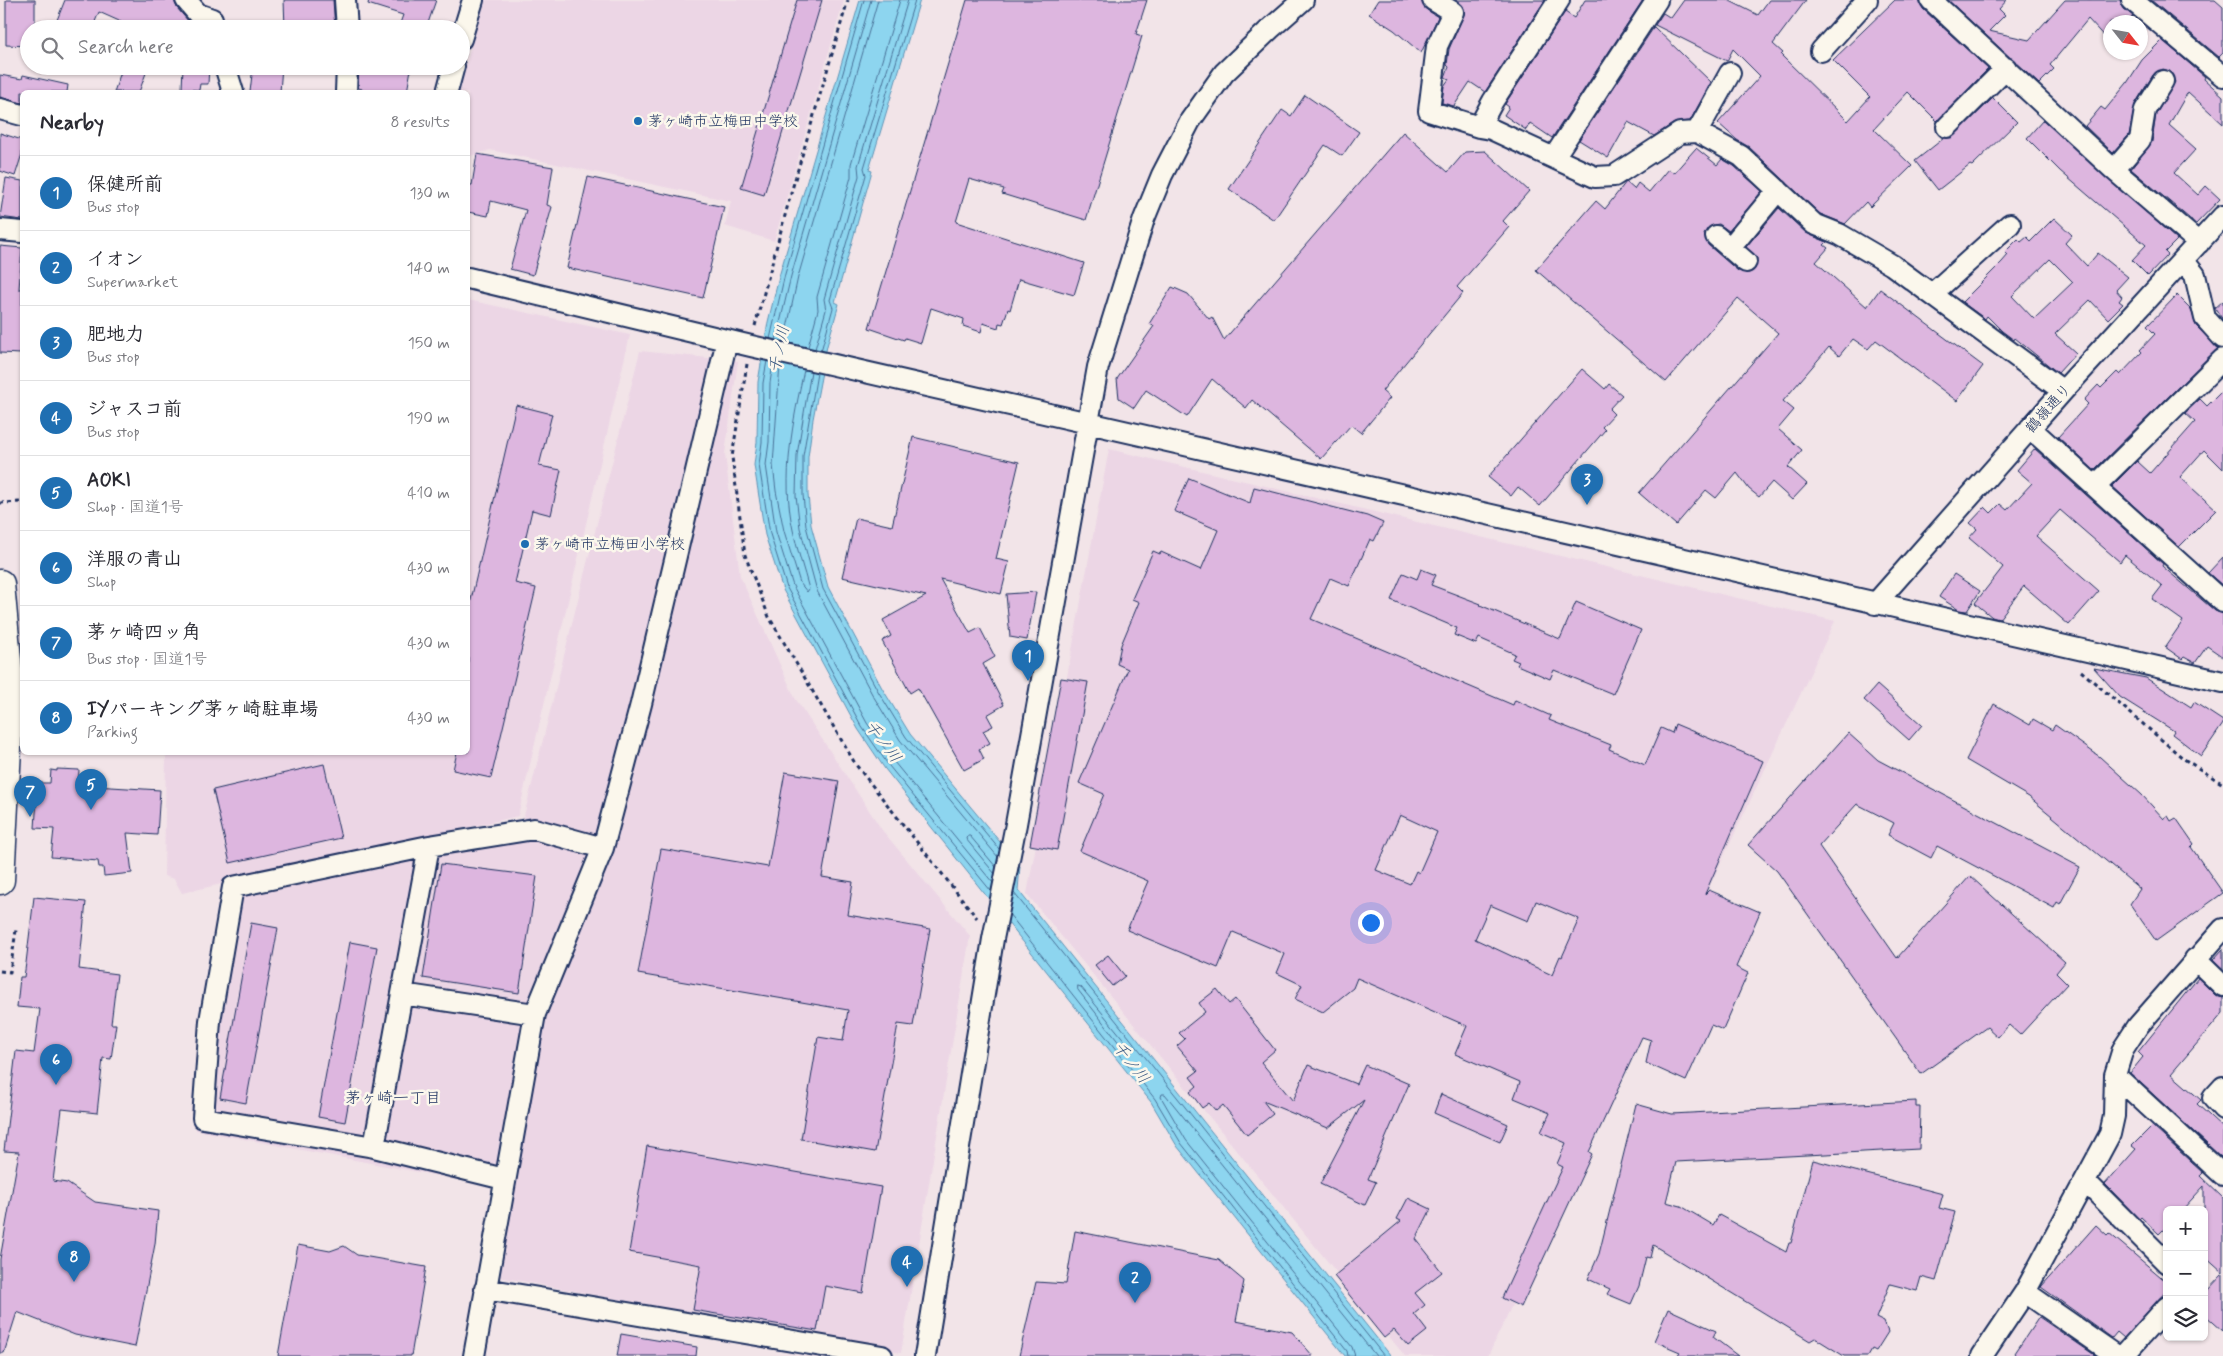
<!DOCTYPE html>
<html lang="en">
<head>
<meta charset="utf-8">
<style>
  :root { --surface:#fff; --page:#f2f2f3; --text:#2b2b33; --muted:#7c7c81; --line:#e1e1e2; --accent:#1f6fb2 }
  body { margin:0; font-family:Mynerve,"Klee One",sans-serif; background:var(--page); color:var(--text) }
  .controls { position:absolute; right:15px; bottom:15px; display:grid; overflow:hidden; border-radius:8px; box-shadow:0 1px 4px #0004 }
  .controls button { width:45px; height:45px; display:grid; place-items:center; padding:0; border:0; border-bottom:1px solid var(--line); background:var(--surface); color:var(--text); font:25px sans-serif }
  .compass { position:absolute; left:2103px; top:15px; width:45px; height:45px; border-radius:50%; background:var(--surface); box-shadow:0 1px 4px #0004; rotate:121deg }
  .you { position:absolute; left:1370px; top:922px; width:18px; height:18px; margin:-12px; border:4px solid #fff; border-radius:50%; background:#1a73e8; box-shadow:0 0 0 8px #1a73e833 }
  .badge { display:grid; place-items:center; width:32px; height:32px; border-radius:50%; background:var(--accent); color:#fff; font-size:16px; font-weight:700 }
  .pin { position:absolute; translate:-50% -41px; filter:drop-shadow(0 1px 2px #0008) }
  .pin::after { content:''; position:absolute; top:26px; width:18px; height:15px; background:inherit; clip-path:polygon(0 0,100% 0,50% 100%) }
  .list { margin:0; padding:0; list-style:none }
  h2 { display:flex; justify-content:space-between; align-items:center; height:65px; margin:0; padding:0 20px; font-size:21px }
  h2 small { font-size:16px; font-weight:400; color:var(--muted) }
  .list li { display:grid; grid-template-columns:32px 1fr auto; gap:15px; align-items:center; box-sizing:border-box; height:75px; padding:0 20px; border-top:1px solid var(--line) }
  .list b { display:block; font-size:19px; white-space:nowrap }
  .list p { margin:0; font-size:16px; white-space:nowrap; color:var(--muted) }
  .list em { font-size:16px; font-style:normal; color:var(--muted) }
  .icon { flex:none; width:28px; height:28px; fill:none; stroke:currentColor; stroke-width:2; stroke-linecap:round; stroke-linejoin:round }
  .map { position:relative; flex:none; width:2223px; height:1356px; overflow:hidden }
  .search { position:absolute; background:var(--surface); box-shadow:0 1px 4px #0004; left:20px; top:20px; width:450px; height:55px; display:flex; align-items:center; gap:12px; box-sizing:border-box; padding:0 18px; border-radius:28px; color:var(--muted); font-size:19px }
  .panel { position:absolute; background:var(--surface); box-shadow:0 1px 4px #0004; left:20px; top:90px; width:450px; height:665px; border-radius:8px }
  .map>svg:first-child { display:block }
  .built { fill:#ecd6e5 }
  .water { fill:#8dd5ef; stroke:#5f93b5 }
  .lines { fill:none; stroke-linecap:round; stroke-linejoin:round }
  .shore { stroke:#497198; stroke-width:1 }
  .building { fill:#ddb6df; stroke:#1b2f5e; fill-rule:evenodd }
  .minor-casing { stroke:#1b2f5e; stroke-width:24 }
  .highway-casing { stroke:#1b2f5e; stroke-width:31 }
  .path { stroke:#1b2f5e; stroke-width:3; stroke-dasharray:4 4; stroke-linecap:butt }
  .minor { stroke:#fbf7ec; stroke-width:20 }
  .highway { stroke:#fbf7ec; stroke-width:28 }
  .poi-dot { fill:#1f6fb2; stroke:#fbf7ec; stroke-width:2 }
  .labels { text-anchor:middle; stroke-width:5; stroke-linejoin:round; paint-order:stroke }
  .poi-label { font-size:15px; fill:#1b2f5e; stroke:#fbf7ec; text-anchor:start }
  .street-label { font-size:15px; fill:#1b2f5e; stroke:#fbf7ec }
  .water-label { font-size:16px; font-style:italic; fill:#385882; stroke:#fbf7ec }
  .neighbourhood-label { font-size:16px; fill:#1b2f5e; stroke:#fbf7ec }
</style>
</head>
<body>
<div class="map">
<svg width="2223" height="1356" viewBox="0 0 2223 1356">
  <rect width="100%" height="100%" fill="#f2e4e8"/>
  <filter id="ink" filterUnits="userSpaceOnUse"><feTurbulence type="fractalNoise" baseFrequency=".02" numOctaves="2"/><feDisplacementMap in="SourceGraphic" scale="10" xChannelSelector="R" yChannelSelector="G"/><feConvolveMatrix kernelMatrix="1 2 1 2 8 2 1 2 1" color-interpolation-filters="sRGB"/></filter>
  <g filter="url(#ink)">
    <path class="built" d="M483,0H844L774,241L725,226L731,201L490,150L468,157V92H459Z
      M468,300L630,335L518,816L182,893L174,879L164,876L166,753L468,752Z
      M640,351L738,361L725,454L740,576L795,698L882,830L970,936L901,1353L499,1277L513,1190L196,1130V1074L200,1038L225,888L523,820Z
      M1109,449L1835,621L1488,1356H1405L1027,894Z"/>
    <path class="water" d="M860,0H920L869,170L872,171L835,302L839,304L827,346L813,419L808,457V495L811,525L828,587L882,688L910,734L1020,866L1018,890L1391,1356H1345L1177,1146L1151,1102L885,769L858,729L783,590L765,535L754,465L757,442L758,382L768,322L780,273Z"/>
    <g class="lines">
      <path class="shore" d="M770,339L785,274L864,0
        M776,340L791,276L871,0
        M784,342L798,277L878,0
        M808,347L818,310L817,297L851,177V164L900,0
        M815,349L826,310L824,299L859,176L858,166L908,0
        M821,351L833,308L830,300L866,175L864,168L915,0
        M767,361L763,383L762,442L759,465L770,534L787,588L862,727L889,766L991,891
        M773,363L770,383L769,442L766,465L776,532L793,586L867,723L894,762L993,883
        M780,364L773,465L776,491L784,531L800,583L807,592L809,589C804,570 797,550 793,530C781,477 793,421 804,370
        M811,371L797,455L796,496L800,528L817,591L872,694L900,740L998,857
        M817,373L803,456V495L806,526L823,589L878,691L906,737L999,849
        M995,874L966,839L967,836H970L996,867
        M1014,893L1384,1356
        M1009,914L1155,1099L1181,1143L1347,1351L1348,1356
        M1078,986L1081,987L1130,1047V1053H1127L1078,990Z
        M1355,1356L1352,1347L1186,1140L1161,1097L1162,1094H1165L1376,1356"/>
    </g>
    <path class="building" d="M6,0H35V29H29V46L6,45Z
      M65,0H174L177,8L189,22L204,29H137L99,12L92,29H70L55,25Z
      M284,0H333L335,29H285Z
      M369,0H436L426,29H398L403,15L368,4Z
      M797,0H822L764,195L741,188Z
      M967,0H1147L1136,34L1142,36L1086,220L1002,194L1004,189L969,179L956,222L1084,263L1074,295L1019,279L1010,310L1008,309L1003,324L999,323L998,328L983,323L981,332L963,326L964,319L931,308L921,343L905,338L904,340L869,328Z
      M1378,0H1421L1427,10L1438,17L1421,53L1394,30L1369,14Z
      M1456,0H1545L1485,92L1470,82L1454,106L1442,103L1444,86L1449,79L1445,77L1449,67L1447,65L1449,49L1465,12L1463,6Z
      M1585,0H1643L1552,138L1530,123L1526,130L1504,115L1509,107L1505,104L1565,12L1574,18Z
      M1684,0H1728L1758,15L1769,0H1806L1773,44L1783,53L1781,55L1848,121L1870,97L1833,60L1895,0H1919L1923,9L1988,69L1937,121L1908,92L1874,129L1912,166L1870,207L1866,202L1845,224L1820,214L1749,147L1737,140L1718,123L1760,76L1733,49L1727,61L1655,25L1663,13L1671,18Z
      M1948,0H2007L1999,9L2005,15L1989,31L2029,40L2065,0H2120L2124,9L2133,16L2126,22H2110V43L2088,19L2050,65L2054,69L2039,84Z
      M2151,0H2215L2223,7V53L2219,57Z
      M1654,27L1711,82L1690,121L1674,123L1654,136L1628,122L1608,158L1579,140Z
      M2162,40L2205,77L2204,79L2223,96V124L2188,92L2169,125L2196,149L2174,173L2198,195L2206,186L2220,199L2196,224L2131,169L2152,142L2156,114L2175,82L2170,71L2163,69L2153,75L2135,104L2129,135L2113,153L2085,126L2101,107L2105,110L2127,83L2142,60Z
      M123,66L146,73L139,92H114Z
      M183,66H209L208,84H200L199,90L182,89Z
      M253,66H282L280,92H250Z
      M359,66H391L411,69L407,92H362V89L358,88Z
      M0,75L22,79L23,75L68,85L67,92H22V103L0,97Z
      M1305,95L1359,132L1342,156L1325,145L1274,220L1229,189L1282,110L1291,116Z
      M1993,98L2017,122L1972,166L1970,165L1938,190L1915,161L1944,138L1955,135Z
      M2043,120L2177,240L2165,252L2168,255L2148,276L2132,260L2146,245L2060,171L2027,138Z
      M1403,132L1448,172L1465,152L1485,151L1529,191L1503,221L1509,227L1457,287L1463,293L1382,391L1390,398L1361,433L1351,425L1321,459L1252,400L1246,408L1212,379L1187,417L1146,390L1134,408L1119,398L1117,379L1154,326L1149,324L1172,287L1188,294L1209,319L1212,317L1224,340Z
      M0,133L22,140V154L15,176L0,171Z
      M1696,148L1717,165L1722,159L1734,166L1762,191L1729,231L1719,224L1713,225L1704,233L1708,245L1738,271L1749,273L1755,269L1757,258L1746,247L1779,208L1806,233L1827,242L1824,245L1828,248L1816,262L1867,307L1880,289L1983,366L1957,401L1876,340L1868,349L1853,339L1839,356L1829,347L1783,401L1794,410L1778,429L1802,450L1788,467L1807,484L1792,500L1772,482L1759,497L1749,489L1737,473L1716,498L1706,490L1676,525L1639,493L1778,333L1738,298L1666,382L1536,270L1596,201L1605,209L1626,182L1634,189L1638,183L1649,192L1668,169L1674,173Z
      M477,154L553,167L547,205L552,207L533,275L510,269L526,210L491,201L488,216L468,212V185H472Z
      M588,177L724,207L703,298L567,268Z
      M6,178L22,181V220L0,217Z
      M2054,218L2072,235L2065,243L2087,266L2098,253L2128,277L2116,290L2122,297L2119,301L2123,304L2108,319L2090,300L2055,334L2076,353L2058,373L2015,338L2014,340L2002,331L1987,316L1985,319L1962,302L2002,262L2008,255L2005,252L2018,239L2021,242L2027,237L2031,241ZM2050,259L2073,282L2034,319L2012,296Z
      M0,246L22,248L19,289H22L21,354L0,353Z
      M2177,295L2191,309L2196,326L2218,348L2094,470L2058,437L2088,404L2084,400L2098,385L2101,388L2117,372L2120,375L2142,352L2140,350L2155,334L2147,326Z
      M2223,301V320L2215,308Z
      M1582,369L1605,389L1609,384L1622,395L1609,409L1614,414L1602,427L1605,430L1540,506L1518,487L1511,496L1488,477Z
      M2223,390V469L2204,450L2180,477L2216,510L2179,547L2112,486L2137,461L2150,473L2195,422L2185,413L2200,399L2207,406Z
      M516,405L552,414L539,466L561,470L551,515L532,510L515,583L536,588L491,778L453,770L457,752H468V613Z
      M913,437L1019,462L996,559L1009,562L1001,594L940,579L970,633L980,628L995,657L983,664L1004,705L987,715L993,726L983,731L990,743L979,749L984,759L964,770L918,688L910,693L882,641L891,636L883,620L926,596L842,577L856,518L892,526Z
      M2035,449L2163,564L2162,566L2215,611L2223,614V657L2207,646L2195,663L2184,657L2182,659L2165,647L2183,621L2152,599L2162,586L2125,555L2120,562L2060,510L2036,536L2099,591L2069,625L2024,586L1999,619L1992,617L1975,603L2003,567L1969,538L1977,529L1970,523L1985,507L1991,513L2000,504L2007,510L2032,483L2017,470Z
      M1189,478L1250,503L1254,487L1367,516L1383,523L1374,541L1370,539L1349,586L1330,578L1311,619L1513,705L1515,700L1551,716L1549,720L1611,745L1609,749L1645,765L1661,728L1672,733L1675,724L1763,761L1705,894L1709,890L1760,912L1736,967L1748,973L1723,1030L1711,1025L1686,1081L1646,1063L1651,1040L1642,1037L1589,1152L1592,1154L1521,1307L1502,1298L1563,1167L1557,1164L1566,1143L1541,1132L1550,1113L1514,1098L1520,1082L1455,1054L1467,1026L1357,978L1353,988L1323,1012L1295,999L1302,985L1277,973L1285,954L1233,932L1218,968L1127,930L1148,881L1080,851L1104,794L1079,783L1128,669L1117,664L1121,645L1139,602L1132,599L1153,551L1160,554L1161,552L1201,570L1218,530L1174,511ZM1400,815L1437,832L1419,873L1416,871L1410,884L1376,870ZM1536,901L1579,919L1562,957L1560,956L1552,975L1475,939L1490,905L1528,921Z
      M2223,557V586L2208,573Z
      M1421,569L1436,575L1431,585L1481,604L1480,605L1560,639L1576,602L1641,630L1613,694L1554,670L1550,679L1517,665L1519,662L1512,659L1515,654L1479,638L1476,644L1454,635L1457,628L1391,600L1403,573L1417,579Z
      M1954,574L1980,591L1967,611L1959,610L1939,597Z
      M1036,592L1027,640L1010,637L1006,594Z
      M2094,668L2146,678L2191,707L2194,702L2223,721V724L2201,756L2172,734L2174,731L2120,697Z
      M1061,678L1088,682L1057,850L1030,845Z
      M1877,685L1922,725L1909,740L1864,700Z
      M1994,704L2030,725L2033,719L2052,730L2055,725L2100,757L2142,795L2164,819L2168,816L2171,821L2176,818L2194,844L2191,847L2223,893L2156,941L2130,904L2140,889L2029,797L1966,760Z
      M1848,733L1878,760L2080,867L2060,904L2057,902L2054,908L1937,846L1931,858L1888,835L1894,823L1857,804L1819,846L1897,958L1970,876L2065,962L2056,973L2067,984L2020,1035L2009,1025L1998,1037L1987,1027L1921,1074L1777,871L1748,845Z
      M324,764L341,838L230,863L213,790Z
      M57,769L79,770L78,785L160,790L157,835L127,833L132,873L104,876L103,867H99L98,861L51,857L54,829L35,828L38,783H50L51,770L57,771Z
      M785,772L839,781L822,877L853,882L848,915L930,929L913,1026L898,1024L875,1152L801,1139L818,1037L843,1041L848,1010L638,974L661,849L768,867Z
      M441,864L537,876L519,993L423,978Z
      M34,897L86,902L79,969L117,974L111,1024H116L111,1059L103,1058L97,1113L62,1109L53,1181L67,1183L95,1202L158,1211L155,1244L135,1347L75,1335L17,1312L4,1353H0V1259L19,1152L4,1151L16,1051L34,1053L40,1009L17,1007L20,977H24L26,963Z
      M251,923L278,928L246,1103L220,1098Z
      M350,942L377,947L345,1122L318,1117Z
      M2223,949V970L2213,960Z
      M1108,955L1125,976L1112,986L1095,965Z
      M2198,978L2215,995L2223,998V1013L2171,1074L2201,1100L2197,1104L2223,1128V1154L2221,1157L2130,1073L2143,1057L2138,1052Z
      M1217,989L1229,1004L1235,999L1275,1050L1261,1062L1293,1101L1308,1065L1356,1084L1365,1065L1409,1084L1368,1179L1376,1182L1365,1205L1320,1184L1364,1100L1328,1128L1263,1101L1273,1114L1247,1135L1223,1105L1216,1111L1209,1103L1202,1108L1190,1092L1197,1086L1190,1077L1198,1071L1177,1046L1185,1039L1179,1033L1205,1012L1199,1003Z
      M1441,1094L1508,1124L1500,1142L1434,1113Z
      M1916,1101V1107H1920L1919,1149L1676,1162L1666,1202L1681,1206L1713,1225L1719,1215L1786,1252L1789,1243H1791L1813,1160L1943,1194L1939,1208L1955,1212L1936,1281L1921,1277L1917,1291L1890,1284L1876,1318L1884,1322L1888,1332L1876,1351L1872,1349L1868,1356H1844L1815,1338L1810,1341L1653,1245L1650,1258L1646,1257L1639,1286L1631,1304L1607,1294L1610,1289L1588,1279L1599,1254L1636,1104L1672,1114Z
      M2152,1126L2203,1173L2200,1176L2223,1198V1273L2204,1256V1186L2182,1210H2167V1226L2159,1234L2141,1217L2139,1219L2105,1184L2136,1149L2132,1146Z
      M647,1146L881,1187L863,1293L825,1286L817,1331L693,1310L701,1265L629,1252Z
      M1408,1198L1431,1209L1416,1239L1442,1272L1415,1293L1425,1305L1414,1314L1427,1331L1408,1346L1394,1330L1384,1338L1334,1276L1401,1221L1397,1219Z
      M2096,1225L2107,1235L2109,1233L2167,1282V1290L2124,1338L2117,1332L2112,1338L2041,1287Z
      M1075,1231L1219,1260L1244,1281L1236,1321L1292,1332L1313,1356H1019L1036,1282L1066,1284Z
      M298,1245L330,1251L344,1246L357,1255L426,1267L411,1356H278Z
      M2223,1274V1331L2204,1314V1294Z
      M1668,1309L1716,1331L1713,1337L1738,1356H1677L1680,1352L1654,1341Z
      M2039,1317L2096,1356H2013Z
      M621,1334L697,1347L696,1356H617Z"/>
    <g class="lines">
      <defs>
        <path id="minor" d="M186,0L198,14L212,19
          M345,0L347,29
          M1433,0L1453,12L1437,46L1429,111L1479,127L1491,129L1595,177L1614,176L1680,133L1697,132L1741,156L1814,224L1839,234L1892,265L2063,391
          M1931,0L2114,170L2199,243
          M2132,0L2223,76
          M461,39L473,0
          M1821,51L1867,0
          M225,66L233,92
          M346,92L347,66
          M447,92L454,66
          M0,109L22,115
          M1479,127L1493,101L1559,0
          M1947,127L2006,68
          M1697,132L1730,73
          M1554,157L1657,0
          M2114,170L2140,140L2145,110L2163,81
          M0,230L22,232
          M1716,236L1746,262
          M1730,248L1778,190
          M2183,260L2195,275L2205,318L2223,338
          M468,278L751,346L2223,682
          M1932,294L2010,224
          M2030,428L2223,602
          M2095,486L2223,359
          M1875,604L2063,391L2223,216
          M2195,959L2223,986
          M402,994L535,1014
          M2115,1075L2223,1175
          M2223,1087L2213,1098L2223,1109
          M374,1147L429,846
          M504,1179L374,1147L203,1118L210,1021L233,887L429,846L534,829L603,848
          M2085,1181L2167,1263
          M485,1289L882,1356
          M2025,1292L2117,1356
          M474,1356L535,1014L603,848L641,704L727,340
          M925,1356L993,939L1016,824L1098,367L1144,219L1162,175L1190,121L1224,73L1270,29L1303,0
          M1982,1356L2025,1292L2110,1134L2114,1116L2115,1075L2123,1049L2138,1026L2223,929
          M2123,1356L2167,1307"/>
        <path id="highway" d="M0,584L10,692L0,880"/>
      </defs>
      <use href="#minor" class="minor-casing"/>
      <use href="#highway" class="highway-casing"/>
      <path class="path" d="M755,326L793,186L848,0
        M747,364L732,457L745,555L769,617L856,765L977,918
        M0,503L22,502
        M2081,671L2184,759L2223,784
        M0,971L10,972L16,930L18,931"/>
      <use href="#minor" class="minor"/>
      <use href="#highway" class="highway"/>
    </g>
  </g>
  <g class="poi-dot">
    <circle cx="638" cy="121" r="5"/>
    <circle cx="525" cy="544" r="5"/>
  </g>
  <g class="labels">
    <g class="poi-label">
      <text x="648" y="126">茅ヶ崎市立梅田中学校</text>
      <text x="535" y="549">茅ヶ崎市立梅田小学校</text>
    </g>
    <g class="street-label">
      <text transform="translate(2048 408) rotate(-48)" y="5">鶴嶺通り</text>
    </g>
    <g class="water-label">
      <text transform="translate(778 349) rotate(-78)" y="6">千ノ川</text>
      <text transform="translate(884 741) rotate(53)" y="6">千ノ川</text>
      <text transform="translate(1132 1062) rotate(52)" y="6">千ノ川</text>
    </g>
    <g class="neighbourhood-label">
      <text x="393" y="1103">茅ヶ崎一丁目</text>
    </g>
  </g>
</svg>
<div class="controls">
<button>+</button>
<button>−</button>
<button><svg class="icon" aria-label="layers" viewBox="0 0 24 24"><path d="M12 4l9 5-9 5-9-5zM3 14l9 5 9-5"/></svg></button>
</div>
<svg class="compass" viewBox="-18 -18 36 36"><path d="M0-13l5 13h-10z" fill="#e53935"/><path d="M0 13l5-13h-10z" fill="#7c7c81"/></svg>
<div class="you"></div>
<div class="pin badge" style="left:1028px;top:681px">1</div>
<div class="pin badge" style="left:1135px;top:1303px">2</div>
<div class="pin badge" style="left:1587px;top:505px">3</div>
<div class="pin badge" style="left:907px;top:1287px">4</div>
<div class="pin badge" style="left:91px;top:810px">5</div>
<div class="pin badge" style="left:56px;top:1085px">6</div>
<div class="pin badge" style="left:30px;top:817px">7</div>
<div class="pin badge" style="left:74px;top:1282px">8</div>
<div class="search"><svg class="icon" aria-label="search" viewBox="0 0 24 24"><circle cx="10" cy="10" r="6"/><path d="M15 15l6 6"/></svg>Search here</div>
<section class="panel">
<h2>Nearby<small>8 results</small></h2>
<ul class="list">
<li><span class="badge">1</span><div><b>保健所前</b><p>Bus stop</p></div><em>130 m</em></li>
<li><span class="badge">2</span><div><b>イオン</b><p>Supermarket</p></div><em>140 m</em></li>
<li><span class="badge">3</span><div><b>肥地力</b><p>Bus stop</p></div><em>150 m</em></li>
<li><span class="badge">4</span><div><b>ジャスコ前</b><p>Bus stop</p></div><em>190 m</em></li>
<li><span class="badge">5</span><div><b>AOKI</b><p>Shop · 国道1号</p></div><em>410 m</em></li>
<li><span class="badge">6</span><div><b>洋服の青山</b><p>Shop</p></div><em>430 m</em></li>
<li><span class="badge">7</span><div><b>茅ヶ崎四ッ角</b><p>Bus stop · 国道1号</p></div><em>430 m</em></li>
<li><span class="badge">8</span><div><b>IYパーキング茅ヶ崎駐車場</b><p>Parking</p></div><em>430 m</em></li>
</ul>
</section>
</div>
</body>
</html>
